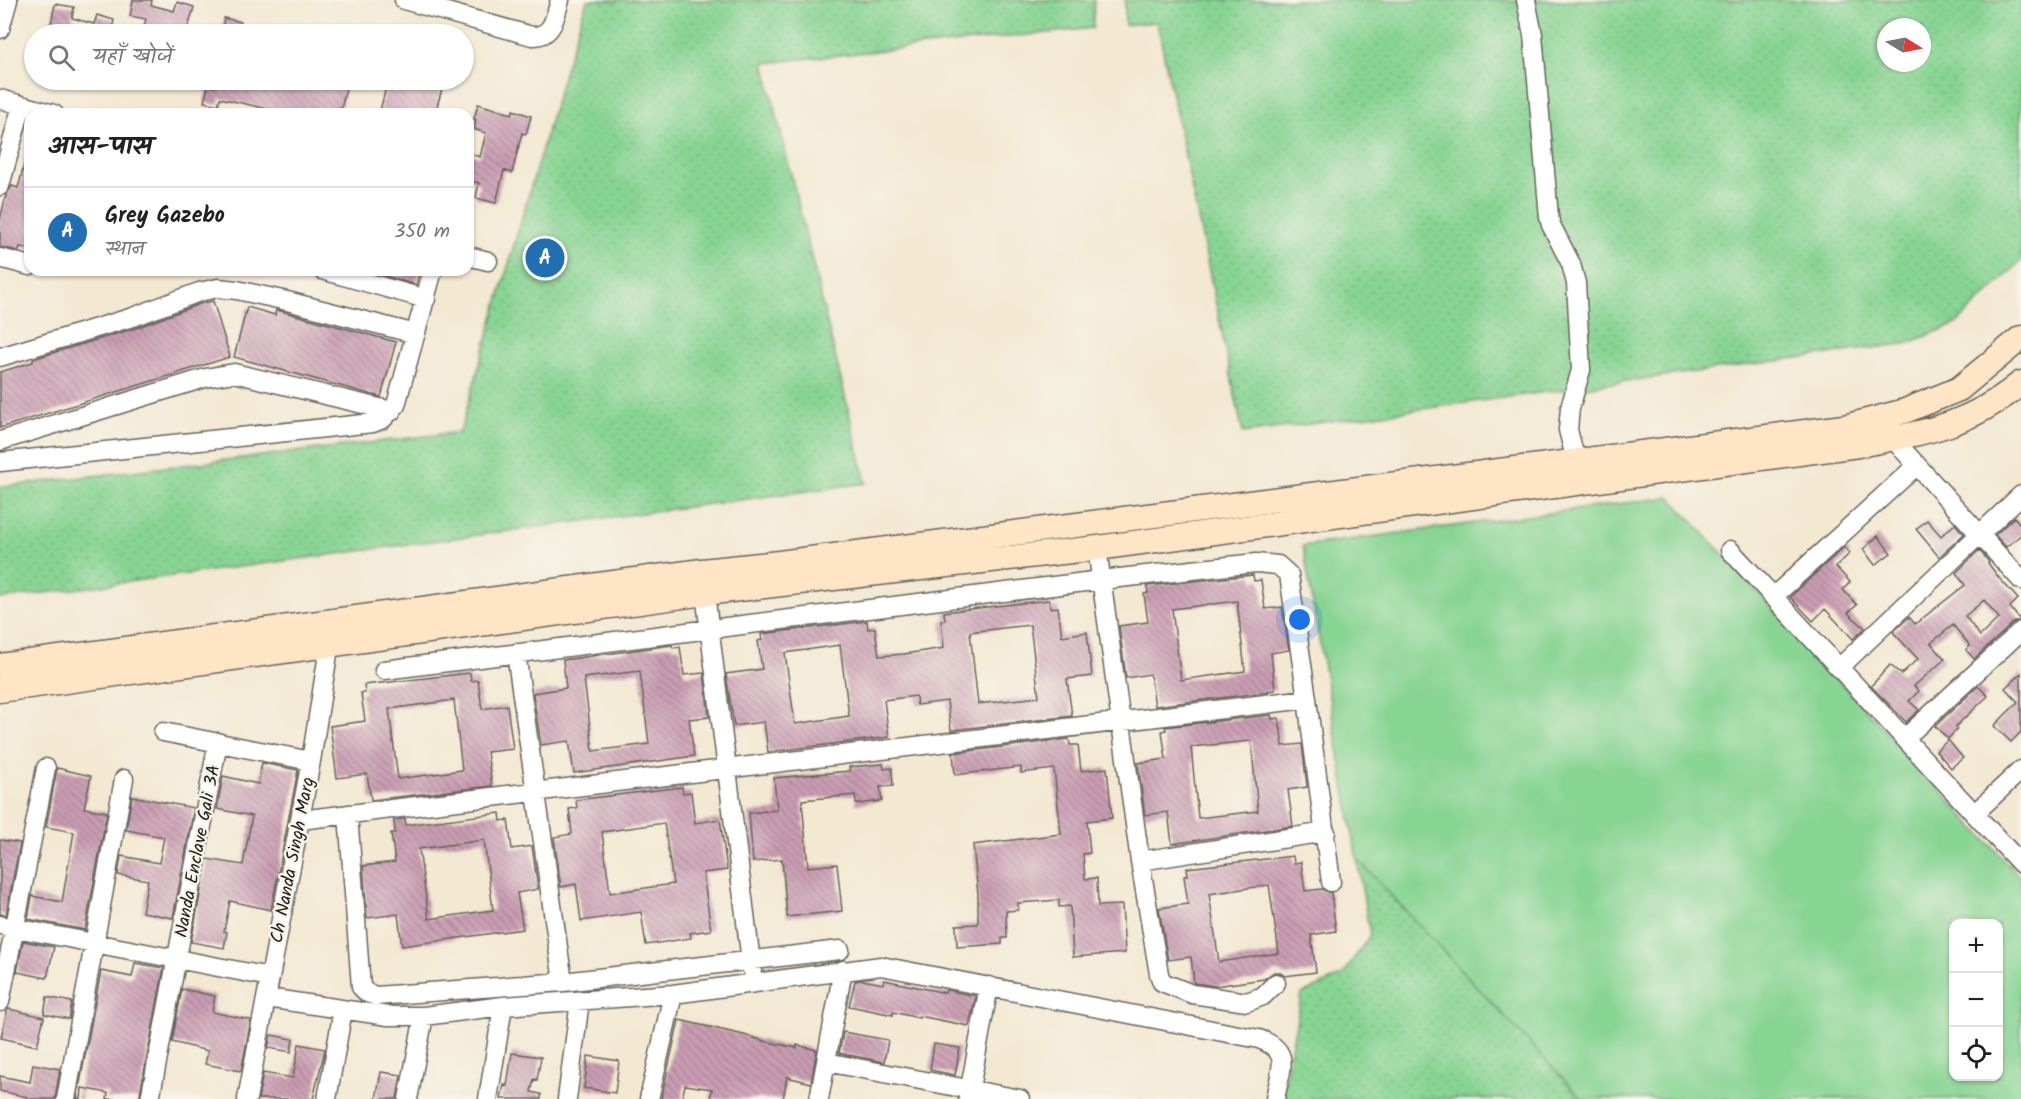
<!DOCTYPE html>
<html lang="hi">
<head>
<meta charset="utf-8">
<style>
  :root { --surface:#fff; --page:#f2f2f2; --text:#222; --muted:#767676; --line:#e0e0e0; --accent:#1f6fb2 }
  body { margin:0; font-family:Kalam,"Playpen Sans Deva",sans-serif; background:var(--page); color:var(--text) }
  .controls { position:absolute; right:18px; bottom:18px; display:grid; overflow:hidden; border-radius:12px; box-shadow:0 2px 4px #0004 }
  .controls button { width:54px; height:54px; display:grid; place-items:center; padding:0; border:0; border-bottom:2px solid var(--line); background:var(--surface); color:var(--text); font:30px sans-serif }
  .compass { position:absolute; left:1877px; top:18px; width:54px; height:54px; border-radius:50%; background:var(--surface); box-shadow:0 2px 4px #0004; rotate:100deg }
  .you { position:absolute; left:1300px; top:620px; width:21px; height:21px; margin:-15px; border:4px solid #fff; border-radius:50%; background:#1a73e8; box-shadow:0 0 0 9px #1a73e833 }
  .badge { display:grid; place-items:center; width:39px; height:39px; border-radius:50%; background:var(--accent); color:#fff; font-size:20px; font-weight:700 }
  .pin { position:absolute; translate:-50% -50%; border:3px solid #fff; box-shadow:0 2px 6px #0006 }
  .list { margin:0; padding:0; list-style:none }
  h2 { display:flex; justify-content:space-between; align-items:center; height:78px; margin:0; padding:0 24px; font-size:26px }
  h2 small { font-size:20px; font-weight:400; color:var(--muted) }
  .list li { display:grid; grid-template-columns:39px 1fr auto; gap:18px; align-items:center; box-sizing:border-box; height:90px; padding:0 24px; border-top:2px solid var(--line) }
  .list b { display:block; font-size:22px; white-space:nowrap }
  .list p { margin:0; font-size:20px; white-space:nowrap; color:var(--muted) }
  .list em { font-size:20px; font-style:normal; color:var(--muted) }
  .icon { flex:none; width:33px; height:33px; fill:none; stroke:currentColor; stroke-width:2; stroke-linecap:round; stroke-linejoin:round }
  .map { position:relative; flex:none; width:2021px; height:1099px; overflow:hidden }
  .search { position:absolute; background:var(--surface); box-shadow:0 2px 4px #0004; left:24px; top:24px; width:450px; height:66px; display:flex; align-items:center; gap:15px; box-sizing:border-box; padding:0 21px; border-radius:33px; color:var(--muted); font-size:22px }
  .panel { position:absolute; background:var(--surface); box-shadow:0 2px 4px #0004; left:24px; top:108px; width:450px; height:168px; border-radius:18px }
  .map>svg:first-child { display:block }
  .grass { fill:#87d493; stroke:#527858; stroke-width:1.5; fill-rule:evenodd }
  .park { fill:url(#park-dots); stroke:#527858; stroke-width:1.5; fill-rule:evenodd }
  .building { fill:url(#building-back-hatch); fill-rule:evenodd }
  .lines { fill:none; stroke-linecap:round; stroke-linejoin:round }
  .street-casing { stroke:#67635c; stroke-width:21 }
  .secondary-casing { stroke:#67635c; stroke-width:27 }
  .street { stroke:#fff; stroke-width:18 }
  .secondary { stroke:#fee5c5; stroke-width:24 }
  .labels { text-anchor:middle; stroke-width:5; stroke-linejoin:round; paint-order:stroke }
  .street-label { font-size:18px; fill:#1c1c1c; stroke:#f7f3e8 }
</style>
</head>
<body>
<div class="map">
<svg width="2021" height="1099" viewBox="0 0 2021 1099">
  <defs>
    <pattern id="park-dots" width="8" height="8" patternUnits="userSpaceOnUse" patternTransform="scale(1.5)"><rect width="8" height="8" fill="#87d493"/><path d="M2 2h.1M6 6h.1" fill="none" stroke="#74b57e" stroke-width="1.8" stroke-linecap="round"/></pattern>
    <pattern id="building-back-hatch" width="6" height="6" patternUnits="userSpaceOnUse" patternTransform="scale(1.5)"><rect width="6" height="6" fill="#ca9db3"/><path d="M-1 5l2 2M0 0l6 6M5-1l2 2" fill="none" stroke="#a37f91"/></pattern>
  </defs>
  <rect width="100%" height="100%" fill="#f7f3e8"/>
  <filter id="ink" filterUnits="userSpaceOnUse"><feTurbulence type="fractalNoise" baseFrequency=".0167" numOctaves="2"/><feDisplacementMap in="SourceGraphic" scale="12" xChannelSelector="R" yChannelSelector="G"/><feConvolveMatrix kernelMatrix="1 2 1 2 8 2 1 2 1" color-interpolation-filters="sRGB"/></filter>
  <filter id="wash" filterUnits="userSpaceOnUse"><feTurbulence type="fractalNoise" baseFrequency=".008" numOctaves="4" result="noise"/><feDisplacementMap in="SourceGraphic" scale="24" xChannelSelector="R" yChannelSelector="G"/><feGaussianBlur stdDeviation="1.35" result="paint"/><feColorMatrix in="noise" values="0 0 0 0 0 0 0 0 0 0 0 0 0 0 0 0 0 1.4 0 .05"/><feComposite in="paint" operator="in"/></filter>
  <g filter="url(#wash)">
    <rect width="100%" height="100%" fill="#f3e8d2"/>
    <path class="grass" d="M1670,497L2021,878V1099H1582L1357,859L1303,546ZM1954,924H1998V1076H1954Z"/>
    <path class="park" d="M587,0H1094L1093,28L764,63L866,483L0,599V487L460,432L564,73Z
      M1125,0H2021V261L1956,324L1909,343L1243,433L1157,22L1125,25ZM1886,27H1922V63H1886Z
      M1357,859L1582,1099H1281L1302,994L1343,975L1370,935Z"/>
    <g id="blocks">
      <path class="building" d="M133,0H152L151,5L174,11L177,2L194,7L187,31L170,26L168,34H142L146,19L130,16Z
        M55,4L74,7L72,18L94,24L97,15L114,20L112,29L117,30V34H65L66,33L50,29Z
        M224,18L241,22L238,34H221Z
        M217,80H304L316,82L317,80H348L341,109L337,108L336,114H271L272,110L220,98L218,105L204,102L208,86L215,87Z
        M388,80H423L443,85L436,110L428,108L427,113L417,110L416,114H379Z
        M478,104L512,114L513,110L531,116L526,134L522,133L512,173L504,170L496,203L476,198L479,183L468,180V153L480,157L486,133L474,129L476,120L474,119Z
        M26,158L30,159V249L20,247L19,251L0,247V220L6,195L12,186L18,188Z
        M364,270H420L416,285Z
        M213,301L230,357L0,428V372L33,362V359L136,328L202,303Z
        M247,307L275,315L276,310L284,312L396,342L381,397L234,357Z
        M2014,517L2021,525V535L2006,547L1995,535Z
        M1927,520L1941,536L1955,524L1964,534L1939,557L1916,529Z
        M1878,536L1891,553L1875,565L1863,549Z
        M1844,547L1850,553L1836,567L1850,582L1843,590L1857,605L1848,613L1865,628L1853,639L1825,609L1813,621L1790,597Z
        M1979,550L1989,562L1988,563L1999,578L2018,599L2010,607L2020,620L2013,623L1974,659L1966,650L1970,646L1953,625L1931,643L1945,659L1914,686L1919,691L1909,701L1919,710L1906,722L1871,686L1890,665L1901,674L1918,659L1893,632L1909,617L1915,624L1965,585L1956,573ZM1984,600L1999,618L1980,636L1965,616Z
        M1253,575L1254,581L1261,580L1265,609L1282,607L1289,650L1271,653L1275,690L1267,691L1268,692L1155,706L1150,674L1126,678L1119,626L1148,622L1144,594L1148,593L1147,586ZM1237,601L1245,671L1181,680L1172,609Z
        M1049,600L1050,608L1058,607L1062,636L1087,632L1092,676L1067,679L1072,716L951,730L947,701L917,705L916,696L884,700L889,737L768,752L764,722L734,726L726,674L762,669L758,641L762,640L761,634L867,621L868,629L875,628L879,656L904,654L944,648L941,620H945L944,612ZM1030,625L1039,697L978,704L970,632ZM840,645L849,716L795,724L785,653Z
        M672,645L673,648L680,647L684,675L704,673L709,717L689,719L694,756L574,773L569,741L541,745L533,693L566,688L563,660ZM640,671L649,744L593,751L584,678Z
        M470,673L471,681L478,680L482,709L507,705L513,749L487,752L492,786L371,800L367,774L337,778L330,726L365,721L361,693H365L364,685ZM454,700L462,770L398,779L389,709Z
        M2021,673V732L2011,742L1994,726L2018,702L2005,688Z
        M1978,686L1988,696L1955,727L1957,729L1948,739L1935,726Z
        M1271,715L1272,719L1279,718L1283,746L1302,744L1307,787L1288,790L1293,826L1172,844L1168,812L1145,815L1138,763L1166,759L1162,731L1166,730L1165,727ZM1251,741L1258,811L1198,818L1191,747Z
        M1069,739L1070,745H1078L1081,771L1107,768L1112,818L1087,821L1090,853L1083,854L1085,879L1097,878L1098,906L1122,905L1125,953L1073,957L1070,906L1059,907V900L1018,903V910L1006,911L1007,938H1002V944L957,947L956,925L978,924V894L973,845L1061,834L1054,769L1021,773V767L955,775L953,753Z
        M1948,740L1963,758L1951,768L1936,751Z
        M262,763L298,770L271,910L230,901L224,931L227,932L224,948L191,942L207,859L243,865L252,816L217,809L223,776L258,784Z
        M883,764L884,769L892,768L893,786L880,787L882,801L856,804L855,795L802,800L808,867L837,864L842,911L787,917L782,859L753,862L749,813L777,810L774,778L850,771L849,767Z
        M57,768L91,776L84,808L107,812L85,930L28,919L32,896L62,902L74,832L46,827Z
        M682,787L683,793L691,792L695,823L720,819L727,870L703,873L711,930L690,933L691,938L646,945L641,912L581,921L576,884L561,887L554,837L572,834L569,809L577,808L576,800ZM664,823L673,884L610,893L602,832Z
        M132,796L194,808L173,918L142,912L148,880L118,875L121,856L159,863L164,837L126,830Z
        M500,813L501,821L508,820L512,849L532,846L538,889L517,893L523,929L402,946L398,914L367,918L363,866L395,862L391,833H395L394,820L405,819L406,825ZM484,840L493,910L429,919L419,849Z
        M0,840L20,843L6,915L0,914Z
        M1293,856L1294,863L1301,862L1305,891L1322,889L1331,893L1336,931L1311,935L1316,972L1285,976L1279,972H1274L1264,979L1215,986L1194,983L1191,957L1168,960L1159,908L1188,904L1184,876L1188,875L1187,868ZM1269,885L1279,953L1219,962L1209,894Z
        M23,941L54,947L47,978L17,972Z
        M135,963L164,968L139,1099H107L108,1093L82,1088L81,1099H77L101,971L132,977Z
        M862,980L883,984L884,980L945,993L946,990L976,996L969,1026L919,1016V1018L893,1012V1015L849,1006L855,981Z
        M182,989L215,996L212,1012L251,1020L241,1071L205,1064L208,1051L172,1042Z
        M47,997L72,1002L69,1019L44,1014Z
        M9,1009L44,1017L37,1046L1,1038L7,1011Z
        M679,1020L744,1035L768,1042L797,1048V1045L817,1050L811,1083L787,1077L783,1099H710L712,1089L685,1085L682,1099H661Z
        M843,1032L888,1040L884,1062L839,1053Z
        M271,1035L293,1039L291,1052L268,1048Z
        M299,1044L325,1049L313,1099H258L263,1073L293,1078Z
        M934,1044L960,1048L955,1075L930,1070Z
        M512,1053L541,1057L537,1080L534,1079L531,1092L541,1094V1099H501L504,1085L507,1086Z
        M588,1056L619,1061L615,1093L584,1088Z
        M33,1064L60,1069L55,1099H28V1097L0,1091V1076L30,1082Z
        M381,1072L401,1075L397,1099H376Z"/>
    </g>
  </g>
  <g filter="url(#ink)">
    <use href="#blocks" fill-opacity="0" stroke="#67635c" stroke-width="1.5"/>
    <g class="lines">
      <defs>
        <path id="street" d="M404,0L532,36C553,37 555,17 560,0
          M1526,0L1533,35L1549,217L1551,225L1571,264L1576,283L1581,370L1570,408L1568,430L1576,461
          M0,29L8,0
          M0,99L54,114
          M0,186L22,105
          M468,256L488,261
          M0,258L30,266
          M322,270L426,299
          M0,357L133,317L199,292L218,288L237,290L287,301L416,334
          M1885,430L2021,580
          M0,441L205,378L234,373L392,411
          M0,462L373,423L383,419L396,405L433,270
          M1097,548L1140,861L1159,974L1162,982L1192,994L1247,1002L1263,996L1276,983
          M1730,550L2021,864
          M705,593L752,970
          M1773,597L1916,466
          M516,653L563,982
          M1839,668L2021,495
          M384,670L1101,580L1256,563L1278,565L1289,575L1307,699L1331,882
          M163,732L311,761
          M1905,738L2021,631
          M348,814L361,987L367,993L376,996L563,982L840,950
          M1974,814L2021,770
          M300,820L1307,699
          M1140,861L1326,832
          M0,925L270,977
          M267,998L388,1016H424L503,1006L673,994L881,966L1259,1039C1293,1051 1280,1070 1275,1099
          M0,1002L46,768
          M826,1062L1020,1099
          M66,1099L124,779
          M150,1099L218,742
          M247,1099L311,761L331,635
          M327,1099L343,1010
          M408,1099L424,1016
          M488,1099L503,1006
          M567,1099L580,1001
          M649,1099L673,994
          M819,1099L843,970
          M968,1099L989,986"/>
        <path id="secondary" d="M0,666L702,571L779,563L1844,427L1905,411L1959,389L2021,338
          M0,690L705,593L1097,548L1858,445C1923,433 1969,426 2021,383"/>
      </defs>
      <use href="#street" class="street-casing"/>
      <use href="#secondary" class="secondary-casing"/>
      <use href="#street" class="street"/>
      <use href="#secondary" class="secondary"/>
    </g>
  </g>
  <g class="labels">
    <g class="street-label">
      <text transform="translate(197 851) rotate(-79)" y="6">Nanda Enclave Gali 3A</text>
      <text transform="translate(292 860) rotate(-79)" y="6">Ch Nanda Singh Marg</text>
    </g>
  </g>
</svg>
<div class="controls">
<button>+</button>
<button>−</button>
<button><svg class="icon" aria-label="locate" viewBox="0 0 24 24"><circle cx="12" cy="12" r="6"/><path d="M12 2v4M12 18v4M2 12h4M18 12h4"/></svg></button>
</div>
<svg class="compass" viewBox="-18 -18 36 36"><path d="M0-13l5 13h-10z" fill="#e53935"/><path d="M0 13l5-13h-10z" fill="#767676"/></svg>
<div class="you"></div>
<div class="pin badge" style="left:545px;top:258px">A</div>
<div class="search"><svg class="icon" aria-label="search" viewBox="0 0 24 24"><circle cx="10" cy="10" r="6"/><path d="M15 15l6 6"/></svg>यहाँ खोजें</div>
<section class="panel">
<h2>आस-पास<small></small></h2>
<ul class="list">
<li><span class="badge">A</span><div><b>Grey Gazebo</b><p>स्थान</p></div><em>350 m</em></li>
</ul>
</section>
</div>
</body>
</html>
